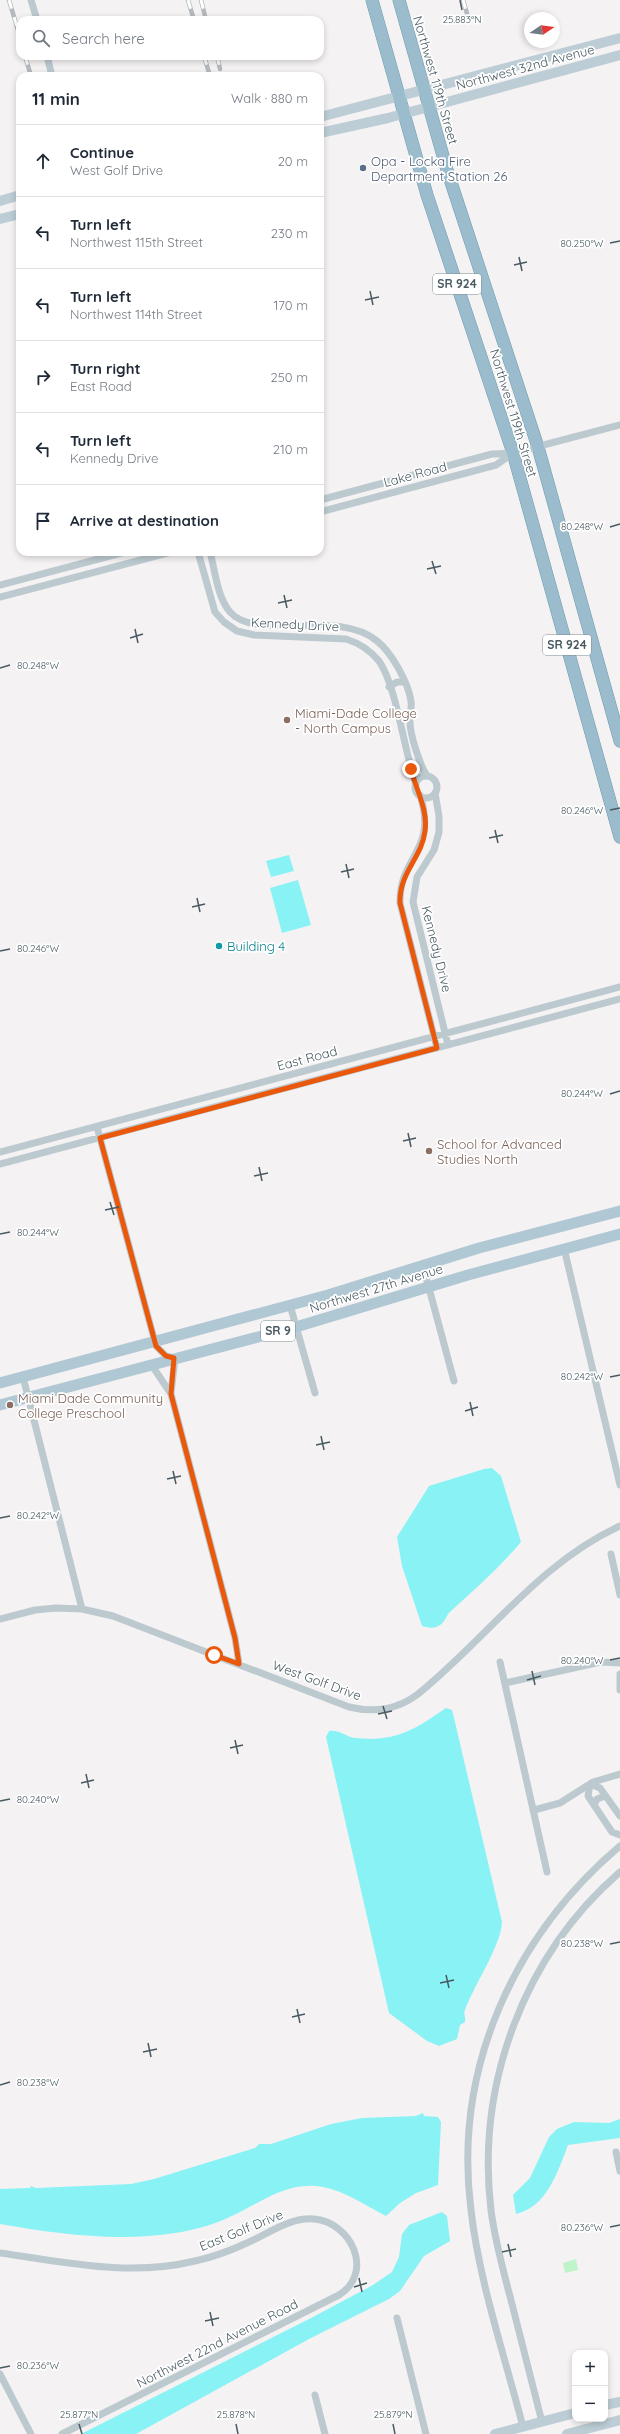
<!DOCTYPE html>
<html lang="en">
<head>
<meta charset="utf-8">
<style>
  :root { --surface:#fff; --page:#f6f6f7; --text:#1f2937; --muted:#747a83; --line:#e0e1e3 }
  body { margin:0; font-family:Quicksand,sans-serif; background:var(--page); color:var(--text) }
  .controls { position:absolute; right:12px; bottom:12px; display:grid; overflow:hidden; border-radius:8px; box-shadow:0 2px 6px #0003 }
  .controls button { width:36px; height:36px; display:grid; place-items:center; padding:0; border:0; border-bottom:1px solid var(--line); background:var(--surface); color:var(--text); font:20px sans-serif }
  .compass { position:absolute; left:524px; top:12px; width:36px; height:36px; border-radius:50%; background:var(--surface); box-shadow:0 2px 6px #0003; rotate:77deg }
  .stop { position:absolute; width:12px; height:12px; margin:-9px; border:3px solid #ea580c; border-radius:50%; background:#fff }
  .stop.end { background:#ea580c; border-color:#fff; box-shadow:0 1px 4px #0008 }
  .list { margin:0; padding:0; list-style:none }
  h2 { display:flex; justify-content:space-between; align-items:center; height:52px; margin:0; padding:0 16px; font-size:17px }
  h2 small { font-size:13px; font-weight:400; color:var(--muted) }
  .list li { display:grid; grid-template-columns:26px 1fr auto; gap:12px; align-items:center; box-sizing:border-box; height:72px; padding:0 16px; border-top:1px solid var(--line) }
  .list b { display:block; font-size:15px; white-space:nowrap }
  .list p { margin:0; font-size:13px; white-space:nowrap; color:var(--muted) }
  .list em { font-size:13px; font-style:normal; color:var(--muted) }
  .icon { flex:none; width:22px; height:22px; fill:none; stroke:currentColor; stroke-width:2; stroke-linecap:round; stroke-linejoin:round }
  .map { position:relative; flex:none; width:620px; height:2434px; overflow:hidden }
  .search { position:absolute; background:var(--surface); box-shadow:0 2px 6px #0003; left:16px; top:16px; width:308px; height:44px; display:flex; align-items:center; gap:10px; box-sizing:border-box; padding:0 14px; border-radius:12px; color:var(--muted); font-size:15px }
  .panel { position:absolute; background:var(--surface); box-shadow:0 2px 6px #0003; left:16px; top:72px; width:308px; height:484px; border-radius:12px }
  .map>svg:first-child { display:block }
  .green { fill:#bff4ca }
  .water { fill:#88f2f5 }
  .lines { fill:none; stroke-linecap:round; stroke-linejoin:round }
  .trunk-casing { stroke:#719bb0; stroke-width:13 }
  .minor { stroke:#bccad0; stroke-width:7 }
  .secondary { stroke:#bdcdd5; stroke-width:10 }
  .primary { stroke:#b0c8d3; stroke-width:11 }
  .trunk { stroke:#9bbccc; stroke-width:12 }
  .rail-casing { stroke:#b4b9bd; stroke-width:4.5 }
  .rail { stroke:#fff; stroke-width:3; stroke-dasharray:9; stroke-linecap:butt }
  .route { stroke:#ea580c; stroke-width:5 }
  .ticks { fill:none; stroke:#485a62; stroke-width:1.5 }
  .service-dot { fill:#5c6f8a; stroke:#fff; stroke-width:1.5 }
  .education-dot { fill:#8d6e63; stroke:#fff; stroke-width:1.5 }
  .culture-dot { fill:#0f9aa8; stroke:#fff; stroke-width:1.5 }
  .labels { text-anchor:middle; stroke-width:3.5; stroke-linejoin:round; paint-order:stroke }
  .shield { fill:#fff; stroke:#7f8c91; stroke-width:1 }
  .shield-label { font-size:12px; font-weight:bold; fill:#485a62 }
  .street-label { font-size:13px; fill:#485a62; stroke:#fff }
  .service-label { font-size:13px; fill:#4e5e75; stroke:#fff; text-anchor:start }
  .education-label { font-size:13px; fill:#785e54; stroke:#fff; text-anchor:start }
  .culture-label { font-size:13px; fill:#0d838f; stroke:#fff; text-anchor:start }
  .ticks-label { font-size:10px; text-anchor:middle; fill:#485a62; stroke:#fff; stroke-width:3.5; stroke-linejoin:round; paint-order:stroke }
</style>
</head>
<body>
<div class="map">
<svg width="620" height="2434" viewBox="0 0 620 2434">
  <rect width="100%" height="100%" fill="#f5f2f3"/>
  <path class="green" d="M576,2259L578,2270L565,2273L563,2263Z"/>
  <path class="water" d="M289,855L294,871L271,877L266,861Z
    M298,880L311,925L282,933L270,888Z
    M492,1468L501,1476L521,1542C500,1567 475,1589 451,1611C446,1615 446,1621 440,1625C434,1629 428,1628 422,1626L402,1566L397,1537L429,1486L484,1469Z
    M446,1708L452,1710L454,1718L502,1922C501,1946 474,1985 465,2010C463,2014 466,2017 465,2022L460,2025L457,2039L439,2046L427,2041L389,2013L326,1737L329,1731C339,1729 346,1737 355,1738C396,1742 414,1730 446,1708Z
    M423,2113L424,2116L438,2117L441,2122L438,2185L416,2193L400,2203L386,2216C366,2206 345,2191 323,2187C290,2181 266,2199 238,2213C219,2223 196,2230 175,2233C116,2242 58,2234 0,2224V2189L30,2188L31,2186L36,2188L131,2184L154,2179L255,2148L259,2144H271L331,2124L362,2118L416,2116Z
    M620,2119V2138L568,2145C558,2171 547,2207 516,2214L513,2195L530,2178L549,2137L557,2129L574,2122L609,2123Z
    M442,2212L447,2216L450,2241L424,2256L400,2291L389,2299L309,2339L136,2434H81L313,2317L373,2285L392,2272L399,2257L402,2234L409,2225Z"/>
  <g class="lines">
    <defs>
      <path id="trunk" d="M372,0L427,195L513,453L620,837
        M399,0L447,170L538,447L620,741"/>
    </defs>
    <use href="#trunk" class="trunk-casing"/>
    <path class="minor" d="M31,0L37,20
      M47,56L52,76
      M320,500L492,454L513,453L620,425
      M320,512L496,465L512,454
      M198,552L215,612L224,622L237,631L254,635L346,639C359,643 370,650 379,661C397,687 404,752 416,784
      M210,552C215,570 217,597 230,612C256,642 338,608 377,641C392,653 408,682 411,701C412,707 410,712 410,719C409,733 420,765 427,776
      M0,585L125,552
      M0,597L171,552
      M389,687L397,682H403
      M415 787a11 11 0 1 1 22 0a11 11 0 1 1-22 0Z
      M435,793L439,816V832L434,850L417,877L413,902L448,1045
      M420,795C438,852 399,855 400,903L437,1048
      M97,1127L156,1346L166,1356L175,1358L171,1393
      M0,1152L620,987
      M0,1164L620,999
      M564,1248L620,1485
      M423,1266L454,1381
      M290,1305L315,1393
      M151,1364L171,1394L235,1638L239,1664
      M23,1377L82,1609
      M611,1554L620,1595
      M0,1619L35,1610L56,1608L82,1609L113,1616L349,1707C374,1713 397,1710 418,1694C486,1639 539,1563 620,1526
      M500,1662L547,1872
      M620,1674V1690
      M505,1683L601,1662L620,1663
      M594,1805L597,1799L605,1796
      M534,1810L560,1803L593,1782L620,1774
      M620,1816L600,1788L590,1784L588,1796L612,1832L620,1835
      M616,2152L620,2171
      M0,2253C65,2262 129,2277 195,2261C214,2257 232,2250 249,2242C269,2233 291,2217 314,2219C351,2222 375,2272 339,2295L62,2434
      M397,2318L426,2434
      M0,2374L31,2434
      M315,2395L325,2434
      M542,2422C532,2382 522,2343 512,2304C504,2273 495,2242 491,2210C476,2084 524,1955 620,1872
      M523,2427C505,2357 479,2281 471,2210C453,2069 513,1937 620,1846"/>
    <path class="secondary" d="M320,117L620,38
      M320,133L388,118L620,55
      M0,201L20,195
      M0,219L20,214
      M605,2405L620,2402
      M495,2434L575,2413
      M567,2434L620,2420"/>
    <path class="primary" d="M0,1383L328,1295L479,1248L620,1211
      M0,1405L296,1327L468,1275L620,1234"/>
    <use href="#trunk" class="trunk"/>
    <defs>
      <path id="rail" d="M9,0L20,37
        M188,0L194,20
        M201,0L206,20
        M463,0L468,17
        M25,56L31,76
        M204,56L210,76
        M217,56L220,69"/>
    </defs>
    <use href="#rail" class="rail-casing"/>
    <use href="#rail" class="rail"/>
  </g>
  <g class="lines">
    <path class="route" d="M214,1655L239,1664L235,1638L171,1394L174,1358L166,1356L156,1346L100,1138L437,1048L400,903C399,872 422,858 425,831C428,809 416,790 411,769"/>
  </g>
  <path class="ticks" d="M460,0L462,10M610,243L620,241M519,257L522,271M514,265L527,262M370,291L373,305M365,300L379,297M610,527L620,524M432,561L436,574M427,569L441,566M284,595L287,608M278,603L292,600M135,629L138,643M130,638L143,634M0,668L10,665M610,810L620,808M495,830L498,843M489,838L503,835M346,864L349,878M341,872L354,869M197,898L200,912M192,907L205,904M0,951L10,949M610,1094L620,1091M408,1133L411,1147M403,1141L416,1138M259,1167L262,1181M254,1176L268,1173M110,1202L114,1215M105,1210L119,1207M0,1234L10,1232M610,1377L620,1375M470,1402L473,1416M465,1411L478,1407M321,1436L324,1450M316,1445L330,1442M173,1471L176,1484M167,1479L181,1476M0,1518L10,1516M610,1660L620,1658M532,1671L535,1685M527,1680L541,1676M383,1706L387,1719M378,1714L392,1711M235,1740L238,1754M230,1748L243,1745M86,1774L89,1788M81,1783L94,1780M0,1801L10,1799M610,1944L620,1942M446,1975L449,1988M440,1983L454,1980M297,2009L300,2023M292,2017L305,2014M148,2043L151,2057M143,2052L157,2049M0,2085L10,2082M610,2227L620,2225M508,2244L511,2257M502,2252L516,2249M359,2278L362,2292M354,2287L367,2283M210,2312L213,2326M205,2321L219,2318M0,2368L10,2366M79,2424L82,2434M236,2424L238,2434M393,2424L395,2434"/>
  <circle class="service-dot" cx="363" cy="168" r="4"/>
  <g class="education-dot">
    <circle cx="287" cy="720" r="4"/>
    <circle cx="429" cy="1151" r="4"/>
    <circle cx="10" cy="1405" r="4"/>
  </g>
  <circle class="culture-dot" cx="219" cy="946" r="4"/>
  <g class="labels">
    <g class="shield">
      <rect x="433" y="274" width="48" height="20" rx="3"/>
      <rect x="543" y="635" width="48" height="20" rx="3"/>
      <rect x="261" y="1321" width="34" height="20" rx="3"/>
    </g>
    <g class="shield-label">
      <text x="457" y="288">SR 924</text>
      <text x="567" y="649">SR 924</text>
      <text x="278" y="1335">SR 9</text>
    </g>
    <g class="street-label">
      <text transform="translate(525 67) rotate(-15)" y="5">Northwest 32nd Avenue</text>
      <text transform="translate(436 80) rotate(74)" y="5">Northwest 119th Street</text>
      <text transform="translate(514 413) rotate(73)" y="5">Northwest 119th Street</text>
      <text transform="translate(415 474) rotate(-15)" y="5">Lake Road</text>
      <text transform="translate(295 624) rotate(3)" y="5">Kennedy Drive</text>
      <text transform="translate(437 949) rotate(76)" y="5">Kennedy Drive</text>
      <text transform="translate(307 1058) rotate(-15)" y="5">East Road</text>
      <text transform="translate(376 1288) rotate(-17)" y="5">Northwest 27th Avenue</text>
      <text transform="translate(317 1680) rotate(20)" y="5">West Golf Drive</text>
      <text transform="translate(241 2230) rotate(-22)" y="5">East Golf Drive</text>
      <text transform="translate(217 2343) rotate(-27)" y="5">Northwest 22nd Avenue Road</text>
    </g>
    <g class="service-label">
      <text x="371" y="166">Opa - Locka Fire<tspan x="371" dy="15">Department Station 26</tspan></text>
    </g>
    <g class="education-label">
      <text x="295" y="718">Miami-Dade College<tspan x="295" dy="15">- North Campus</tspan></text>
      <text x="437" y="1149">School for Advanced<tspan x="437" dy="15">Studies North</tspan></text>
      <text x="18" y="1403">Miami Dade Community<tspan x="18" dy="15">College Preschool</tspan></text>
    </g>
    <g class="culture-label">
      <text x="227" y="951">Building 4</text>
    </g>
  </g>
  <g class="ticks-label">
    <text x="462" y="23">25.883°N</text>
    <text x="582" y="247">80.250°W</text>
    <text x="582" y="530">80.248°W</text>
    <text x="38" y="669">80.248°W</text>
    <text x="582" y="814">80.246°W</text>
    <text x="38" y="952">80.246°W</text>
    <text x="582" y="1097">80.244°W</text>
    <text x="38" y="1236">80.244°W</text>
    <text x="582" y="1380">80.242°W</text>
    <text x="38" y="1519">80.242°W</text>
    <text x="582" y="1664">80.240°W</text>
    <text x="38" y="1803">80.240°W</text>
    <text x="582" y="1947">80.238°W</text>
    <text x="38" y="2086">80.238°W</text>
    <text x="582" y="2231">80.236°W</text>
    <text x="38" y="2369">80.236°W</text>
    <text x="79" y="2418">25.877°N</text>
    <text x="236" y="2418">25.878°N</text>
    <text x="393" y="2418">25.879°N</text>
  </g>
</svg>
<div class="controls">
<button>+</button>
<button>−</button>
</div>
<svg class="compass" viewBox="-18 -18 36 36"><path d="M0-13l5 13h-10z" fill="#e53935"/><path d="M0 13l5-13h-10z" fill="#747a83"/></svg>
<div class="stop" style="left:214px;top:1655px"></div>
<div class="stop end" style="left:411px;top:769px"></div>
<div class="search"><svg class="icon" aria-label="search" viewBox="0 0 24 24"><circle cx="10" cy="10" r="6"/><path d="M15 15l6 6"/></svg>Search here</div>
<section class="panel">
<h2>11 min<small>Walk · 880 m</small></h2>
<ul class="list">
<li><svg class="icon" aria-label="ahead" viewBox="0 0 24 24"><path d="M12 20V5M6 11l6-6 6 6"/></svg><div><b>Continue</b><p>West Golf Drive</p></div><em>20 m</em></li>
<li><svg class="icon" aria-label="left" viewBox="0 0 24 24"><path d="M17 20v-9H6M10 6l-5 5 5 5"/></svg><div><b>Turn left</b><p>Northwest 115th Street</p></div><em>230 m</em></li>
<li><svg class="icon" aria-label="left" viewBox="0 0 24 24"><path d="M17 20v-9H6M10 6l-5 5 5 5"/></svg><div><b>Turn left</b><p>Northwest 114th Street</p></div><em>170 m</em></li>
<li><svg class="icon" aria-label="right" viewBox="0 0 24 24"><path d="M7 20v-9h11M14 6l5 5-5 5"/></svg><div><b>Turn right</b><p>East Road</p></div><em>250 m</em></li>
<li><svg class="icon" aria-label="left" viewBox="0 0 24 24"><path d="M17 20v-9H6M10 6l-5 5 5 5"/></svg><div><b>Turn left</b><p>Kennedy Drive</p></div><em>210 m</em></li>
<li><svg class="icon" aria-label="arrive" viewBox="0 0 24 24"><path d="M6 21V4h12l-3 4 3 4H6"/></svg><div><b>Arrive at destination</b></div></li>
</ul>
</section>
</div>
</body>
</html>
